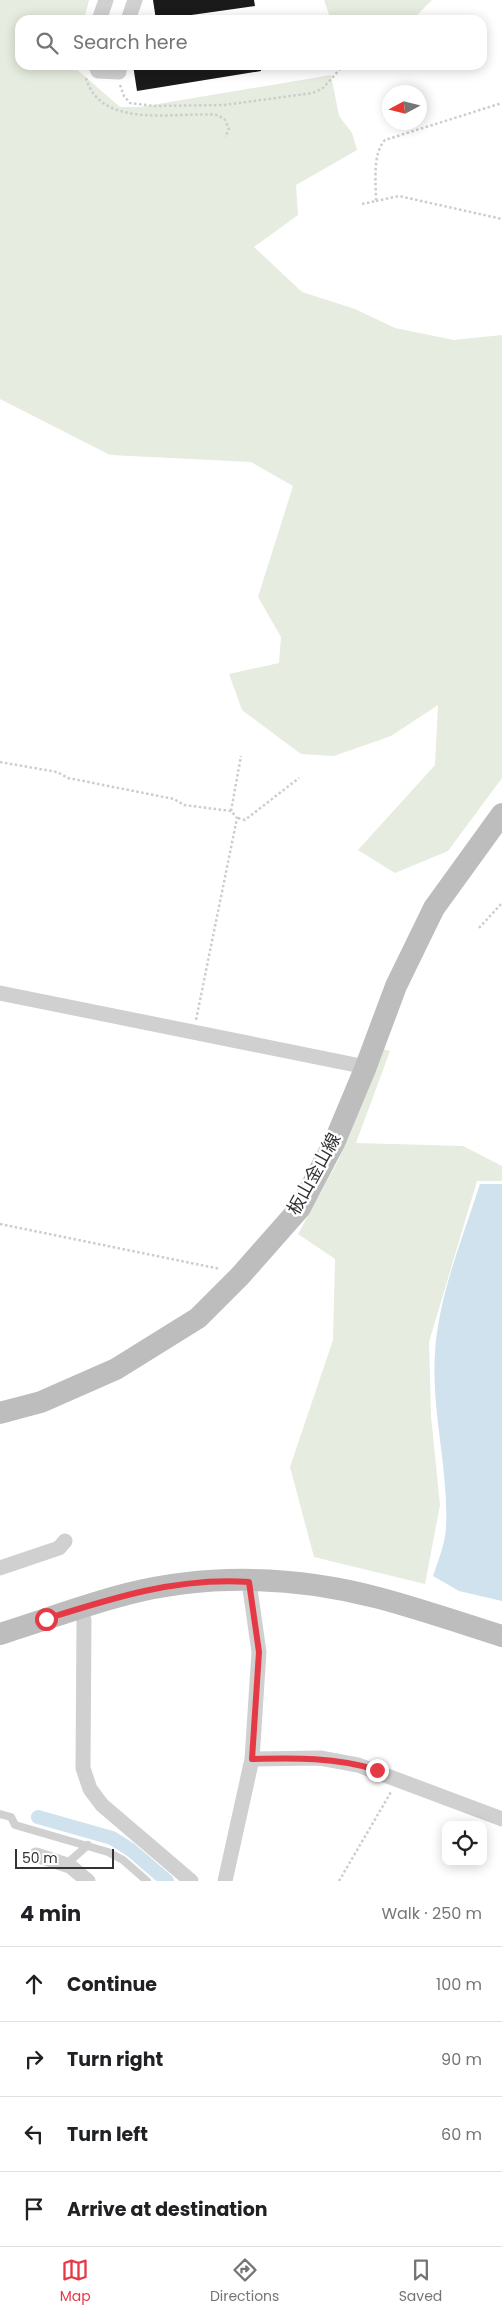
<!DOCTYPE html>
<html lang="en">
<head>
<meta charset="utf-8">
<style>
  :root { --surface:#fff; --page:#f6f6f6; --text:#202124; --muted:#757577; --line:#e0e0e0; --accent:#e63946 }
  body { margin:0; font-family:Poppins,"Noto Sans JP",sans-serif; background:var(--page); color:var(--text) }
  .controls { position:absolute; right:15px; bottom:15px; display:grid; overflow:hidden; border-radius:10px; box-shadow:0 2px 12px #0003 }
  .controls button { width:45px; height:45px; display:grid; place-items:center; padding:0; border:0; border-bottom:1px solid var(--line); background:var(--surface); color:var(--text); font:25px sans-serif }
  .compass { position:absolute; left:382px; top:85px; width:45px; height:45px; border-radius:50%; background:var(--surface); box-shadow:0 2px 12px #0003; rotate:263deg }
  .scale { position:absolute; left:15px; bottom:12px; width:99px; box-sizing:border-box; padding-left:5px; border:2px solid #333; border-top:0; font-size:14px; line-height:18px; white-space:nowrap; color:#333; -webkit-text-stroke:4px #fff; paint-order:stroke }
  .stop { position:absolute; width:15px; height:15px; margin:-11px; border:4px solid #e63946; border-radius:50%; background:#fff }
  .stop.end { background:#e63946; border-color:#fff; box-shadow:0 1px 5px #0008 }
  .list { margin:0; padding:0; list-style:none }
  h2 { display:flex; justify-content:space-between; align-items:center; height:65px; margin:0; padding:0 20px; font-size:21px }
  h2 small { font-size:16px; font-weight:400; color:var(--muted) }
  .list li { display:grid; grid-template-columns:32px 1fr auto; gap:15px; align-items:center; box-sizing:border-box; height:75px; padding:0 20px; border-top:1px solid var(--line) }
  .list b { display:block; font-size:19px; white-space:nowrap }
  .list em { font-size:16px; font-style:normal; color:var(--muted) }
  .icon { flex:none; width:28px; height:28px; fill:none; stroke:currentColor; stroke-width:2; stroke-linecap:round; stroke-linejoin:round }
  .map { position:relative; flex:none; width:502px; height:1881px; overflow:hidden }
  .search { position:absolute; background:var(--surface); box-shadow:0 2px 12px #0003; left:15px; right:15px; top:15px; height:55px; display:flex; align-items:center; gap:12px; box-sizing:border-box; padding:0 18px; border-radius:15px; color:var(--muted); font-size:19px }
  .sheet { height:365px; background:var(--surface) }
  nav { display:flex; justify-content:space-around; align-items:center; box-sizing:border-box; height:70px; border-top:1px solid var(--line); background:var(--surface); font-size:14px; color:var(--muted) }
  nav a { display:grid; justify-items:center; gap:2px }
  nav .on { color:var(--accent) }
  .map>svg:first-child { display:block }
  .green { fill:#e6ecdf }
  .water { fill:#cfe2ee }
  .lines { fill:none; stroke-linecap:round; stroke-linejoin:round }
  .canal { stroke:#cfe2ee; stroke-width:14 }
  .building { fill:#1a1a1a }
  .path { stroke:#cdcdcd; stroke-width:2.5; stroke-dasharray:2.5 2.5; stroke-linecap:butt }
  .lane { stroke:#d0d0d0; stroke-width:8 }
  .street { stroke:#d0d0d0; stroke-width:15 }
  .secondary { stroke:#bdbdbd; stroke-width:22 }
  .route { stroke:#e63946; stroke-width:6 }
  .labels { text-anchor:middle; stroke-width:5; stroke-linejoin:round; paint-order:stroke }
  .street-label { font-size:18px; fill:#333; stroke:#fff }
</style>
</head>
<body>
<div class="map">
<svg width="502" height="1881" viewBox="0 0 502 1881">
  <rect width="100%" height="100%" fill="#fff"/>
  <path class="green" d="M0,0H89L84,20H20V65H74V67L120,107H140L331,75L339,116L352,133L357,150L296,185L298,215L254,247L302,292L355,309L395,328L454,340L502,335V778L448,851L395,873L358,850L435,765L438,705L391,736L334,756L301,754L242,710L229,674L279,663L281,637L258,597L293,486L251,462L110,455L0,399Z
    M324,0H432L412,20H331Z
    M383,1049L390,1051L356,1143L463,1146L502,1166V1181H477L429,1342L431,1416L440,1505L425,1584L314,1557L290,1467L333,1340L335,1259L298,1234L338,1161Z"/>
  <path class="water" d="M480,1184H502V1601L459,1591L433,1576C438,1561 445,1544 446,1528C449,1470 431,1412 435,1353C438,1297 463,1237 480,1184Z"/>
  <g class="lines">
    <path class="canal" d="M38,1817L112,1838L131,1850L167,1881"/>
  </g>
  <path class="building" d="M153,0H254L255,6L156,20Z
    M133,65H261V71L137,91Z"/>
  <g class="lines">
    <path class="path" d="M86,78C101,131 178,111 218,115L225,120L229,129L225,137
      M120,85L124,96L130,103L154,106L224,105L313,93L323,88L341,68
      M376,201L399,196L502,219
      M362,204L376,201C376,183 372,154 385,140L502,103
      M0,762L57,772L68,778L174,799L184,805L231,811L237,818L196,1020
      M231,811L241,756
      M238,818L245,820L299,778
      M479,928L502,903
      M0,1224L220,1269
      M339,1881L391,1792"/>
    <path class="lane" d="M0,1814L11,1817L15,1825L108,1852L123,1860L147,1881
      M70,1866L71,1860L88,1845"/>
    <path class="street" d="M99,20L106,0
      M128,20L135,0
      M95,65L98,71L119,72V65
      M0,993L356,1065L365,1069
      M0,1568L59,1548L65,1541
      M81,1608L84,1620L83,1768L90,1789L102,1805L191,1881
      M252,1759L320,1758L358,1765L502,1819
      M36,1855L70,1866L88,1881
      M225,1881L252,1759L259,1652L249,1582"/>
    <path class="secondary" d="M0,1413L41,1402L116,1369L198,1318L240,1276L300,1208L334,1143L365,1069L396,986L434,908L502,814
      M0,1634C42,1621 84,1605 127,1594C209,1573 297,1576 379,1598C420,1609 461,1623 502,1636"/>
  </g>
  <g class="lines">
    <path class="route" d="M46,1619C112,1598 178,1577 249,1582L259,1652L252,1759C295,1758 335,1757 377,1770"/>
  </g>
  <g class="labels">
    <g class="street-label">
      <text transform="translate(314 1174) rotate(-61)" y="6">板山金山線</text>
    </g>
  </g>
</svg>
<div class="controls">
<button><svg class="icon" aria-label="locate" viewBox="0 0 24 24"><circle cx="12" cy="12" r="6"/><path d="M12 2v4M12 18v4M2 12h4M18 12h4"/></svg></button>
</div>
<svg class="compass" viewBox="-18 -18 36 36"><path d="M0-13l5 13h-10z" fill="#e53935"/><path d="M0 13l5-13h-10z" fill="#757577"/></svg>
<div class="scale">50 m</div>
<div class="stop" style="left:46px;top:1619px"></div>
<div class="stop end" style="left:377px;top:1770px"></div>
<div class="search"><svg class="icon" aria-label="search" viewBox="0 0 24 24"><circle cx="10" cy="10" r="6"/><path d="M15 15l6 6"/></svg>Search here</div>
</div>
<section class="sheet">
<h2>4 min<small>Walk · 250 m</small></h2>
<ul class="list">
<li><svg class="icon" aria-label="ahead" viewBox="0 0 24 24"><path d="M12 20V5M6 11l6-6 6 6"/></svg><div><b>Continue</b></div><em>100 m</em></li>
<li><svg class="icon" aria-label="right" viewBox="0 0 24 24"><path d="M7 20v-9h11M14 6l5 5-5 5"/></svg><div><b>Turn right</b></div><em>90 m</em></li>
<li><svg class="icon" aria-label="left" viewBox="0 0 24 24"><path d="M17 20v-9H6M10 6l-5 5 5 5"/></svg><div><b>Turn left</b></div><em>60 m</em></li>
<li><svg class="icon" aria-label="arrive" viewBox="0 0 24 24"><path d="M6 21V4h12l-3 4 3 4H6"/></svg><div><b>Arrive at destination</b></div></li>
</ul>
</section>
<nav>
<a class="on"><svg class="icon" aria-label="map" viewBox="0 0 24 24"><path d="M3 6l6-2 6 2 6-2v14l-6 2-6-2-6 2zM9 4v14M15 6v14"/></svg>Map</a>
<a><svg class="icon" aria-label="directions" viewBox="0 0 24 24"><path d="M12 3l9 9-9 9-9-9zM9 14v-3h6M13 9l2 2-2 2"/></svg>Directions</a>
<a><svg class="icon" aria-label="saved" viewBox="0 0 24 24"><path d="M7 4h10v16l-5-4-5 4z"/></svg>Saved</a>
</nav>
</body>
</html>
